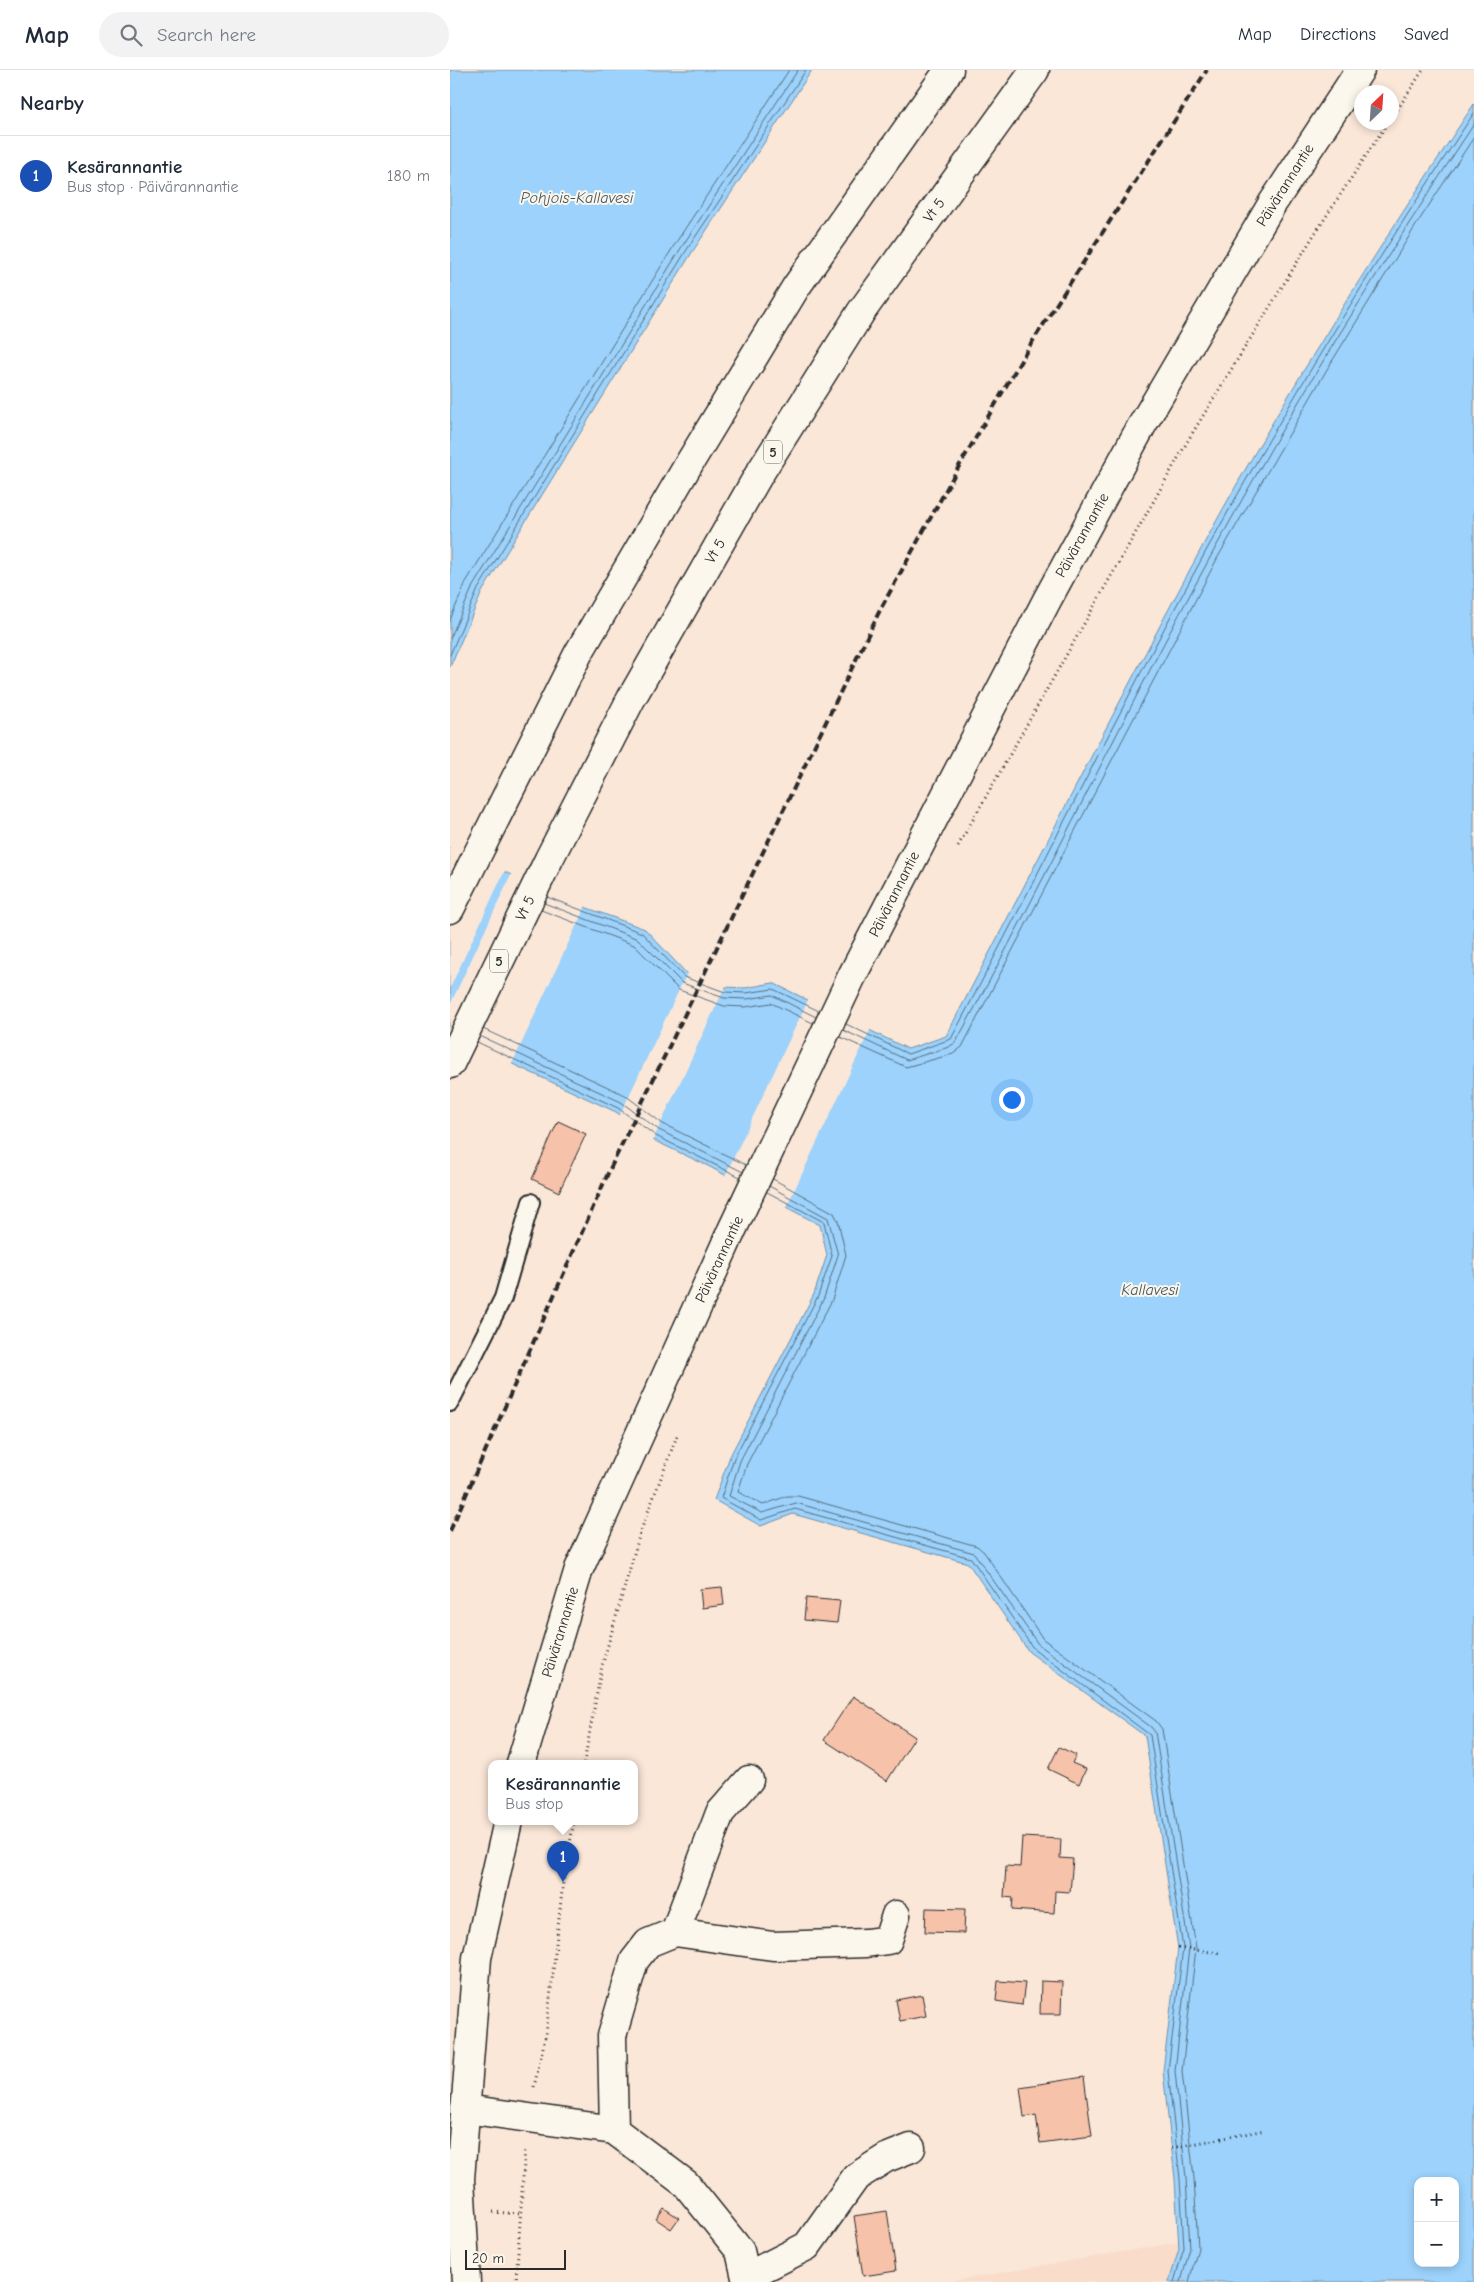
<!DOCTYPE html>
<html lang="en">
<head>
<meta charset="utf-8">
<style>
  :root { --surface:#fff; --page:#f2f2f3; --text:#1f2937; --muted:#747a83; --line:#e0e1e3; --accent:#2563eb }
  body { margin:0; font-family:"Comic Neue",sans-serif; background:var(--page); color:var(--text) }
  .controls { position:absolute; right:15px; bottom:15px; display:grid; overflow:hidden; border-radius:10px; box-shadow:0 2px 8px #0003 }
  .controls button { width:45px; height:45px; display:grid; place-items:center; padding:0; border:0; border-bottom:1px solid var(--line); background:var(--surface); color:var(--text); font:25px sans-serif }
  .compass { position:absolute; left:904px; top:15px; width:45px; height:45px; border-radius:50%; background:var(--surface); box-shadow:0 2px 8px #0003; rotate:25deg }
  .scale { position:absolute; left:15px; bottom:12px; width:101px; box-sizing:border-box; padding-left:5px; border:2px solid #2b2b2b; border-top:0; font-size:14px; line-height:18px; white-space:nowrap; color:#2b2b2b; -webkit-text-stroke:4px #fbf7ec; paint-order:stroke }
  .you { position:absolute; left:561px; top:1029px; width:18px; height:18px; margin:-12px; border:4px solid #fff; border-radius:50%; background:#1a73e8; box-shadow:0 0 0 8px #1a73e833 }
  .badge { display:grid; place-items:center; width:32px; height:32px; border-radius:50%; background:var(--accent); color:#fff; font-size:16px; font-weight:700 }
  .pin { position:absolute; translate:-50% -41px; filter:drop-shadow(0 1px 2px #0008) }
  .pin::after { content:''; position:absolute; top:26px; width:18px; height:15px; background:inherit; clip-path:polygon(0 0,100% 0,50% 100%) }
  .popup { position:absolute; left:38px; top:1690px; width:150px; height:65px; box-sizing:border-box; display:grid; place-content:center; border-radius:10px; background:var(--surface); filter:drop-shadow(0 1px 4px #0005); font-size:16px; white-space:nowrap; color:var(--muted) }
  .popup b { font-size:19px; color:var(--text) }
  .popup::after { content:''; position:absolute; left:50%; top:100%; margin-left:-10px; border:10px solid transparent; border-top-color:var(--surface) }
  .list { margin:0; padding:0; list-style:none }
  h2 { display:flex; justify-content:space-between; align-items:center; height:65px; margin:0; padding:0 20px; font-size:21px }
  h2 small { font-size:16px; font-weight:400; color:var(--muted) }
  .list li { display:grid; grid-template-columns:32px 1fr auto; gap:15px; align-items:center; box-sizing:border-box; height:80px; padding:0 20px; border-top:1px solid var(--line) }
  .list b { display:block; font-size:19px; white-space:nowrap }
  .list p { margin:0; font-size:16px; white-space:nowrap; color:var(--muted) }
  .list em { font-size:16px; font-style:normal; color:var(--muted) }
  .icon { flex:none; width:28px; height:28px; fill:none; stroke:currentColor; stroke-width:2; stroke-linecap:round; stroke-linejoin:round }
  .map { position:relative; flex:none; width:1024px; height:2212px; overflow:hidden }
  header { display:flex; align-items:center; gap:30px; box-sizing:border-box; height:70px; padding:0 25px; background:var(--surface); border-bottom:1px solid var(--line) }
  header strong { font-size:24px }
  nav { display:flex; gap:28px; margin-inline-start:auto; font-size:18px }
  .search { width:350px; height:45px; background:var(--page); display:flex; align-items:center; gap:12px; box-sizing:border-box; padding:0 18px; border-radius:28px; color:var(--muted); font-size:19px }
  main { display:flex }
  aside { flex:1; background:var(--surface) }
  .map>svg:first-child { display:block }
  .built { fill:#f9dcca }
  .water { fill:#9cd2fb; stroke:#6f8fa8; fill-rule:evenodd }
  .pier { fill:#fae7d8 }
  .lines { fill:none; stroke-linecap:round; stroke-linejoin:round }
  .shore { stroke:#586e7e; stroke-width:1 }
  .building { fill:#f7c2aa; stroke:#2b2b2b }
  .service-casing { stroke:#2b2b2b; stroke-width:20 }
  .minor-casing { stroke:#2b2b2b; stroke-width:31 }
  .secondary-casing { stroke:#2b2b2b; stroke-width:31 }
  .motorway-casing { stroke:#2b2b2b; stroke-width:31 }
  .path { stroke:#2b2b2b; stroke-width:3; stroke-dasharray:1 4; stroke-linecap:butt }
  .service { stroke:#fbf7ec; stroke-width:16 }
  .minor { stroke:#fbf7ec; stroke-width:28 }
  .secondary { stroke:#fbf7ec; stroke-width:28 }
  .motorway { stroke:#fbf7ec; stroke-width:28 }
  .rail { stroke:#2b2b2b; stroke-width:4; stroke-dasharray:8 4; stroke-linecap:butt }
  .labels { text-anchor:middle; stroke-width:4; stroke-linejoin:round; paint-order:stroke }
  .shield { fill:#fbf7ec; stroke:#696865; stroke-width:1 }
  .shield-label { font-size:14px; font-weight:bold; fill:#2b2b2b }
  .street-label { font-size:15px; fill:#2b2b2b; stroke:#fbf7ec }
  .water-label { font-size:16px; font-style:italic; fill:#47555f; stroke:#fbf7ec }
</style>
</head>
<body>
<header>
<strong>Map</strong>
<div class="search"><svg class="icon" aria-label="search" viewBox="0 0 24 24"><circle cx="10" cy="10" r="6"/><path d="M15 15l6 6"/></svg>Search here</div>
<nav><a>Map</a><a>Directions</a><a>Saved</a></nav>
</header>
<main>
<aside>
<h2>Nearby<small></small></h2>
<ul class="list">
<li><span class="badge" style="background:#1a4fb4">1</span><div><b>Kesärannantie</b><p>Bus stop · Päivärannantie</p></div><em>180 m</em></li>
</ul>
</aside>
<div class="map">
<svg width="1024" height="2212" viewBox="0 0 1024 2212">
  <rect width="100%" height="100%" fill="#fae7d8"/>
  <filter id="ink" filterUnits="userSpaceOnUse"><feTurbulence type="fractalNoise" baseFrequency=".02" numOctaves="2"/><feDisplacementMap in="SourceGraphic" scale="10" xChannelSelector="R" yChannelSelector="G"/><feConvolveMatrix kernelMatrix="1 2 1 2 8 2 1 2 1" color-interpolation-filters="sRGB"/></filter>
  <g filter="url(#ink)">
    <path class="built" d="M729,2172V2179L719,2212H498Z"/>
    <path class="water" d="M0,0H362L241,184L32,522L0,597Z
      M1024,34V2212H719L729,2179L725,2109L713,2001L728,1878L695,1666L579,1582L518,1493L343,1444L311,1456L264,1430L280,1386L364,1224L377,1185L370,1155L258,1096L203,1070L166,1042L0,965V777L118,831L195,859L236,903L275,917L295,918L323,913L458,979L496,966C581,804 664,640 751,479C834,326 928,178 1024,34ZM968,2111H1005V2193H968Z"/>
    <path class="pier" d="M0,774L55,800L0,918Z
      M62,803L136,835L61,996L0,967V935Z
      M238,901L276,915L202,1072L169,1047Z
      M359,928L421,958L335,1140L274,1108Z"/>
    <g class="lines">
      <path class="shore" d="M0,550L16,512L225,174L339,0
        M0,569L23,516L231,178L348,0
        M0,585L28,519L236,181L356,0
        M97,827L192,863L234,907L275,922L296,923L323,919L369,941
        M94,833L188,869L232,913L274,928L297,929L322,925L366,947
        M91,840L184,875L229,920L274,936L295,937L321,933L363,953
        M396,954L458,984L501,969C588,807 668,641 756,481C839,331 929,185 1024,43
        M33,959L175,1025L213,1054L296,1095
        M393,960L457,990L499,977L506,972C595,812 673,645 762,484C842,337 931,194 1024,54
        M30,966L171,1032L209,1060L293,1102
        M390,967L456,997L503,984L512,977L768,487L876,301L968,152L1024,67
        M27,972L168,1038L206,1066L290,1107
        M323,1109L384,1143L388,1151L396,1185L382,1230L297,1394L288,1422L313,1435L337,1426H348L527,1476L534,1482L593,1569L706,1651L712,1659L746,1878L732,2001L744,2108L748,2178L739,2212
        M319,1116L378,1148L388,1185L374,1228L290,1391L279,1426L312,1443L346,1433L524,1483L588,1574L701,1657L705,1662L739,1878L725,2001L736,2108L740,2178L731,2212
        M317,1122L374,1152L382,1186L368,1226L284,1388L271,1428L311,1450L345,1439L521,1488L583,1578L700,1665L733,1878L718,2001L730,2109L734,2178L724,2212"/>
    </g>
    <path class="building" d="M108,1051L136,1064L109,1122L82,1109Z
      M272,1517L274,1535L252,1538L250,1519Z
      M356,1528L390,1531L387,1553L354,1550Z
      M403,1626L465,1667L437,1711L374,1670Z
      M609,1677L626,1685L622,1693L636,1699L629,1714L598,1699Z
      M572,1767L611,1769L610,1788L623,1789L620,1822L605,1821L604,1843L562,1840L563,1828L554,1827L556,1796L570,1797Z
      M476,1838L515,1839L514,1863L475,1862Z
      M548,1911L575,1913L572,1935L546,1931Z
      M591,1911L612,1912L611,1944H590Z
      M472,1925L476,1946L450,1951L446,1930Z
      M634,2007L642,2066L590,2073L586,2045L574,2047L570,2017Z
      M214,2138L229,2148L221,2159L206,2149Z
      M437,2141L446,2201L413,2206L404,2146Z"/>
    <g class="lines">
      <defs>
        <path id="service" d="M0,1333L53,1228L81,1132"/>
        <path id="minor" d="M225,1862L270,1743L299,1710
          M15,2039L164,2060L236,2114L290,2181L297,2212
          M164,2060L162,1966L184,1891L198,1873L225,1862L323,1876L416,1873L438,1870L446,1845
          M296,2207L357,2176L406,2107L436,2088L461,2078"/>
        <path id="secondary" d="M71,1693L129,1499L282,1160L402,906L597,530L691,357L822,134L910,0
          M16,2212L10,2109L27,1888L58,1751"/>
        <path id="motorway" d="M0,839L128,584L240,392L346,217L499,0
          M0,994L99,789L181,629L308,406L411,242L585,0"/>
      </defs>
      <use href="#service" class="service-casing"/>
      <use href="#minor" class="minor-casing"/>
      <use href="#secondary" class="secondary-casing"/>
      <use href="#motorway" class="motorway-casing"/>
      <path class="path" d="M942,48L973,0
        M508,776L740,367L862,168L938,52
        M134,1693L152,1596L190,1463L228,1363
        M728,1878L769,1883
        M84,2017L96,1964L113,1812L124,1751
        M722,2078L815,2060
        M43,2142L71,2144
        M66,2212L75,2078"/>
      <use href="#service" class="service"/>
      <use href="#minor" class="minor"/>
      <use href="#secondary" class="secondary"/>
      <use href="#motorway" class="motorway"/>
      <path class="rail" d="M0,1461L159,1101L430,540L508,398L579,277L757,0"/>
    </g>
  </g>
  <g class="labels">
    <g class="shield">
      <rect x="314" y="370.5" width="18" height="23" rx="4"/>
      <rect x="40" y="879.5" width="18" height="23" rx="4"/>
    </g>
    <g class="shield-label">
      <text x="323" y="387">5</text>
      <text x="49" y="896">5</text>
    </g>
    <g class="street-label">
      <text transform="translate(835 115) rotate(-58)" y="5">Päivärannantie</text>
      <text transform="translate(484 140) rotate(-54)" y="5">Vt 5</text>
      <text transform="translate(632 465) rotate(-61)" y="5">Päivärannantie</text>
      <text transform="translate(265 481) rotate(-60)" y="5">Vt 5</text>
      <text transform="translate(444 824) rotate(-63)" y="5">Päivärannantie</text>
      <text transform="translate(75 838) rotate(-64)" y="5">Vt 5</text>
      <text transform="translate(269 1189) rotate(-65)" y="5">Päivärannantie</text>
      <text transform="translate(110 1562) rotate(-73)" y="5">Päivärannantie</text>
    </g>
    <g class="water-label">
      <text x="127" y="133">Pohjois-Kallavesi</text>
      <text x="700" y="1225">Kallavesi</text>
    </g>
  </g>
</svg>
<div class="controls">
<button>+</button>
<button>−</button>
</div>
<svg class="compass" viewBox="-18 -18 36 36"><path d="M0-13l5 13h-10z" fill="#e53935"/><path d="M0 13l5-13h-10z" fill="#747a83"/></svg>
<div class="scale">20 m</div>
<div class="you"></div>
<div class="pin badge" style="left:113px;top:1812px;background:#1a4fb4">1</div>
<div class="popup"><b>Kesärannantie</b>Bus stop</div>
</div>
</main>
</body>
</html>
